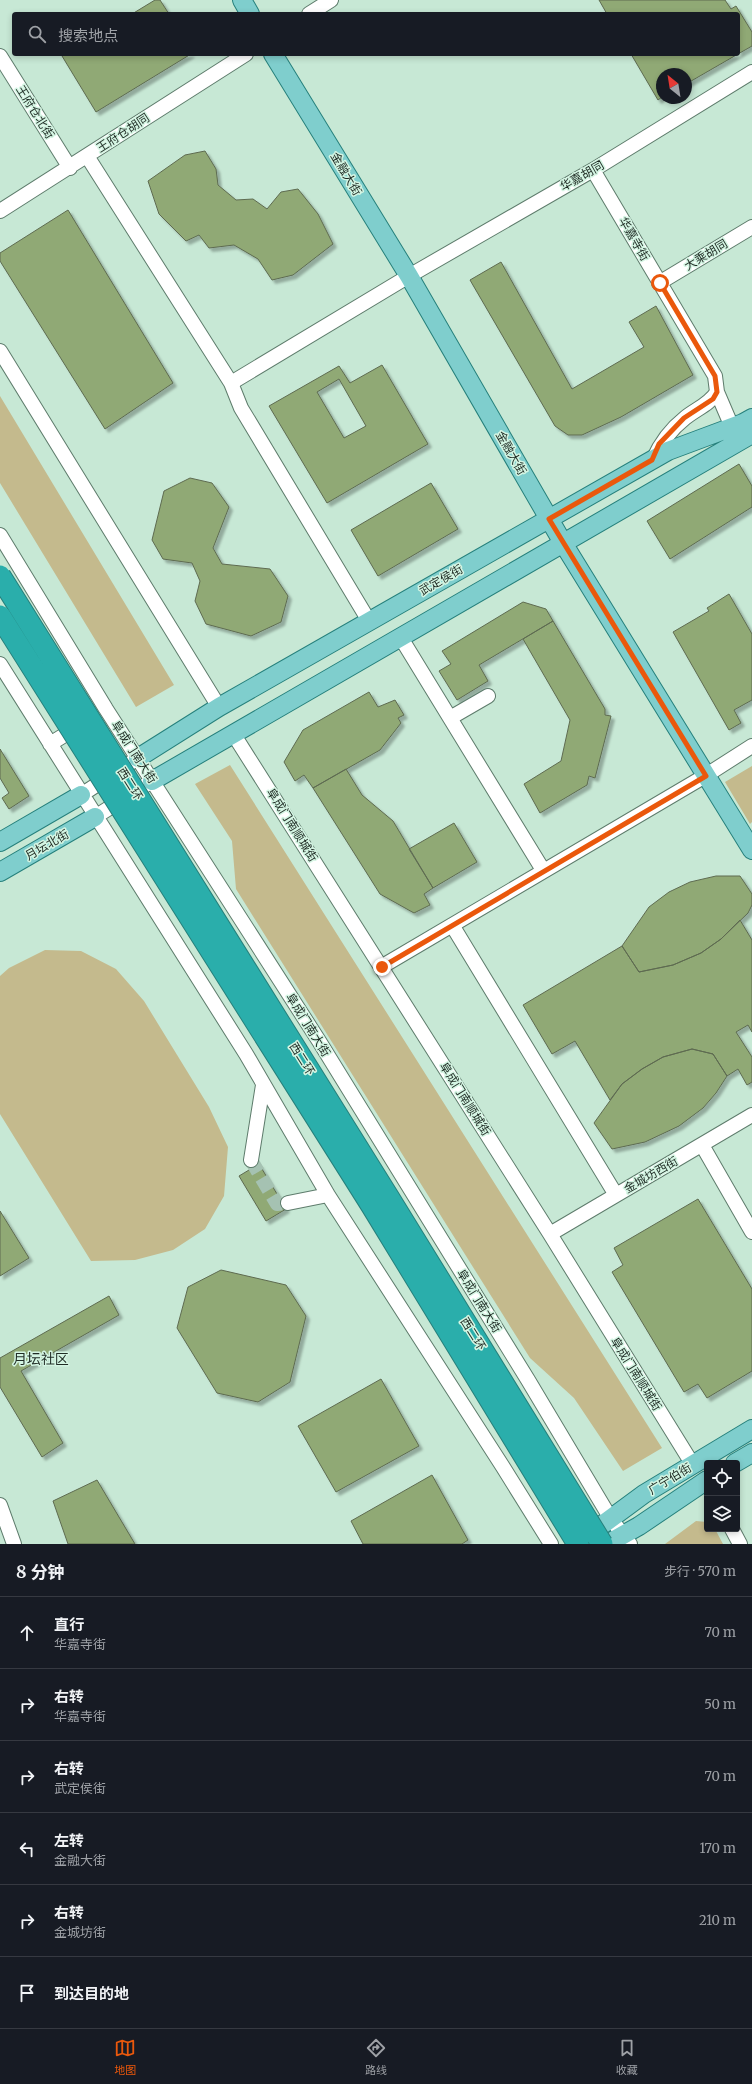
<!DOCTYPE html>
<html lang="zh">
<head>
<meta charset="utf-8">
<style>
  :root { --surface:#171b24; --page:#20242c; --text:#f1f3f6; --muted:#9ea1a6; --line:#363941; --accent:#ea580c }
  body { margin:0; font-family:Merriweather,"Noto Sans SC",serif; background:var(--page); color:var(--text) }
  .controls { position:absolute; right:12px; bottom:12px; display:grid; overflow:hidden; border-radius:4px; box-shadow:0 2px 6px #0003 }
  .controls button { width:36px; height:36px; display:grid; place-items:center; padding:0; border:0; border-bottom:1px solid var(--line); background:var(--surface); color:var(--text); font:20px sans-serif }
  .compass { position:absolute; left:656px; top:68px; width:36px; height:36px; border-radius:50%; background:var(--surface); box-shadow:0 2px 6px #0003; rotate:330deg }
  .stop { position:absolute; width:12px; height:12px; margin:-9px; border:3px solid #ea580c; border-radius:50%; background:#fff }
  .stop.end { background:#ea580c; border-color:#fff; box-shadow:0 1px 4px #0008 }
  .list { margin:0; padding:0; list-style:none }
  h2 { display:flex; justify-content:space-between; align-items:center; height:52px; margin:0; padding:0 16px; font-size:17px }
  h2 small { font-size:13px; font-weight:400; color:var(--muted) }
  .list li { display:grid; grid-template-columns:26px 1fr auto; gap:12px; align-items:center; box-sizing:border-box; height:72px; padding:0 16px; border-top:1px solid var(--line) }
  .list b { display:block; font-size:15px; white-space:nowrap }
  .list p { margin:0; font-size:13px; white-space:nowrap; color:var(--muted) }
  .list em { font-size:13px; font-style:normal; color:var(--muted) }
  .icon { flex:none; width:22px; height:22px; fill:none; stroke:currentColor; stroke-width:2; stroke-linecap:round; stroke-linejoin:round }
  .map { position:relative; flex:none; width:752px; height:1544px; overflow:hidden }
  .search { position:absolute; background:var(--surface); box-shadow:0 2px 6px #0003; left:12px; right:12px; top:12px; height:44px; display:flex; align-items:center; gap:10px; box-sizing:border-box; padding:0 14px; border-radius:4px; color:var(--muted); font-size:15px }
  .sheet { height:484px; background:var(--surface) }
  nav { display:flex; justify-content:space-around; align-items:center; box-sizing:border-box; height:56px; border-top:1px solid var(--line); background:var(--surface); font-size:11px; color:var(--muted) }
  nav a { display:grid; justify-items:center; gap:2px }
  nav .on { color:var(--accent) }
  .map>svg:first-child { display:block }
  .green { fill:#c4ba8d }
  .building { fill:#90a974; stroke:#5e6b51; fill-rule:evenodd; filter:url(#shadow) }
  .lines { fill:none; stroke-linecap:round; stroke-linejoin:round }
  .minor-tunnel { stroke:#a5c2b2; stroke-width:14; stroke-dasharray:14 7; stroke-linecap:butt }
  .minor-casing { stroke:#5e7c6c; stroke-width:16 }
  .major-casing { stroke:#26807c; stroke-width:20 }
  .minor { stroke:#fff; stroke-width:14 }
  .major { stroke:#7fcecd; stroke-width:18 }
  .highway-bridge-casing { stroke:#26807c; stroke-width:23; stroke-linecap:butt }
  .highway-bridge { stroke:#2aaeab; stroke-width:21 }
  .route { stroke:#ea580c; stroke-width:5 }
  .labels { text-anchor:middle; stroke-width:3; stroke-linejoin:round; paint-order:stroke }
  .street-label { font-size:12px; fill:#1f2b24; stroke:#d4f5e3 }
  .quarter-label { font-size:14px; fill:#1f2b24; stroke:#d4f5e3 }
</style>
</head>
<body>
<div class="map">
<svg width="752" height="1544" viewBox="0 0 752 1544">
  <defs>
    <filter id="shadow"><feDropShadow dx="3.5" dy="3.5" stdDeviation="1" flood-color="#0004"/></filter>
  </defs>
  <rect width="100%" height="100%" fill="#c7e8d5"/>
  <path class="green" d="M0,396L174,685L136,707L0,483Z
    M230,765L662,1448L623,1471L574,1398L530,1358L236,889L232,841L195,784Z
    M752,766V822L750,824L725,782Z
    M45,950L81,951L116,969L144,1001L209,1107L228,1147L224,1196L205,1229L173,1250L135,1260L91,1261L0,1114V976L9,968Z
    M696,1521L707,1522V1529H715L723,1544H665Z"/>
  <path class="building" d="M155,0H160L169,14H132Z
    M599,0H725L731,9L736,6L752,32V46L738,54V14H607Z
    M66,54H191L96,112L62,56Z
    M631,54H738L686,84V74H662V97L658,100Z
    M205,151L216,169L218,185L236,200L253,199L267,209L281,192L298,189L318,214L333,244L293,275L272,280L258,259L234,245L209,248L199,235L186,241L159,214L148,181L185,155Z
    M68,210L173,383L105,429L0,261V253Z
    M501,262L572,389L644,347L629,322L656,306L693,375L621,417L582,435H568L555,426L470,280Z
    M382,365L428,444L327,503L269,406L339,366L350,383ZM339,379L366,426L344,438L317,392Z
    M739,464L752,486V507L670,559L647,521Z
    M190,478L212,483L229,507L213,548L222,564L270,569L288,596L281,622L251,636L206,624L195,601L200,581L192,563L163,559L152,540L164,491Z
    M431,483L458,529L378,576L351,530Z
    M729,594L752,634V700L734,710L741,723L729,730L673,632L709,611L707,608Z
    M523,602L546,609L553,621L479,665L488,681L457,700L439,671L451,664L442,651Z
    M553,621L605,709V715L611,716L595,778L589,776L587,785L540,813L524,784L561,761L570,720L523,639Z
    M369,692L378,707L395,700L404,715L398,718L401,723L380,750L313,788L304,775L295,781L284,762L303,730Z
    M0,749L29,796L9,809L2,798L9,793L0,778Z
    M346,769L362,795L393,821L433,888L424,894L430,905L414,913L380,894L313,788Z
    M454,823L477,862L433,888L409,849Z
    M716,876H740L752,894V905L748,913L721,939L701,953L673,965L639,972L622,946L649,907L669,892L690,882Z
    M740,920L752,940V1032L748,1025L736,1032L752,1057V1082L747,1085L738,1069L727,1076L713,1054L692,1049L663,1057L642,1069L622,1084L610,1100L575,1041L552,1054L523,1005L622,946L639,972L673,965L701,953L721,939Z
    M692,1049L713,1054L727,1076L716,1093L703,1108L679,1126L645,1142L612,1149L594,1123L622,1084L642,1069L663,1057Z
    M259,1164L286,1209L266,1221L239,1176Z
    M698,1199L752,1289V1371L707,1398L698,1384L684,1392L612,1272L623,1265L614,1248Z
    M0,1211L29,1258L0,1276Z
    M221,1270L286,1285L306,1316L290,1382L258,1402L217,1393L177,1328L188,1287Z
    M109,1296L119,1315L21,1371L63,1443L42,1457L0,1387V1358Z
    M381,1379L419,1446L336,1492L298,1426Z
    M432,1475L468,1540L462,1544H363L351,1521Z
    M97,1480L135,1544H68L53,1501Z"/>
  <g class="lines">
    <path class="minor-tunnel" d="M251,1160L277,1204L288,1203"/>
    <defs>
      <path id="minor" d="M309,14L331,0
        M0,56L70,168
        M87,156L231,383L241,408L369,621
        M593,170L715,376L717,392L732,427
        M0,211L246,54
        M659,283L752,227
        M0,351L219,707
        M231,383L409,276L593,170L752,72
        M653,460C660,444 671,429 685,418C696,409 710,404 717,392
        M0,535L106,709L319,1041L528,1380L611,1519L630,1544
        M401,638L543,870
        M0,664L246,1054L328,1195L503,1467L551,1544
        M450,718L488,696
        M234,735L550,1234L693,1465
        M50,744L79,726
        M81,795L138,758
        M95,817L152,781
        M452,925L616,1195
        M381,967L705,776L752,746
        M702,1145L752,1232
        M251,1160L263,1085
        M288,1203L328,1195
        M550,1234L752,1115
        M0,1505L14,1544
        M732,1529L740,1544"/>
      <path id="major" d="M242,0L250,14
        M273,54L409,276L563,543L752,850
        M138,758L219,707L668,451L743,423L752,418
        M152,781L752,434
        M0,842L81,795
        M0,872L95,817
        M735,1463L752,1453
        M583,1539L644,1494L752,1429
        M607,1544L639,1526L707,1480"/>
    </defs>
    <use href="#minor" class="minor-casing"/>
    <use href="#major" class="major-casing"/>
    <use href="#minor" class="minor"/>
    <use href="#major" class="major"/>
    <defs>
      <path id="highway-bridge" d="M0,576L387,1195L602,1544
        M0,616L372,1206L578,1544"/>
    </defs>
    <use href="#highway-bridge" class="highway-bridge-casing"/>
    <use href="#highway-bridge" class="highway-bridge"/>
  </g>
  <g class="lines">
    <path class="route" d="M382,967L706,776L549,519L652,460L659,444L684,418L713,399L717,392L715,376L660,283"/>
  </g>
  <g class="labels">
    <g class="street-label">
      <text transform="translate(35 112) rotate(58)" y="4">王府仓北街</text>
      <text transform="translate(123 133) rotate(-33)" y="4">王府仓胡同</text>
      <text transform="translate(346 174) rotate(59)" y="4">金融大街</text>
      <text transform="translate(582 176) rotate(-30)" y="4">华嘉胡同</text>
      <text transform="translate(634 239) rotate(60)" y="4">华嘉寺街</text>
      <text transform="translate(706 255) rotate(-31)" y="4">大乘胡同</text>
      <text transform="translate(511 453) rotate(60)" y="4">金融大街</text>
      <text transform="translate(441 580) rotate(-30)" y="4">武定侯街</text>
      <text transform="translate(134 752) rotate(57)" y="4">阜成门南大街</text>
      <text transform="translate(130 784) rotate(58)" y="4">西二环</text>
      <text transform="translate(292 825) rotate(58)" y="4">阜成门南顺城街</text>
      <text transform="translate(47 845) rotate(-30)" y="4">月坛北街</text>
      <text transform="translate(308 1025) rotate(58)" y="4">阜成门南大街</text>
      <text transform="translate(302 1059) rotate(58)" y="4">西二环</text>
      <text transform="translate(465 1099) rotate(58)" y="4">阜成门南顺城街</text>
      <text transform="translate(651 1175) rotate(-30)" y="4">金城坊西街</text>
      <text transform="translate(479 1301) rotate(58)" y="4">阜成门南大街</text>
      <text transform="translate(473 1334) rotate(58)" y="4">西二环</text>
      <text transform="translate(636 1374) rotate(58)" y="4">阜成门南顺城街</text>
      <text transform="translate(670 1479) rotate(-31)" y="4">广宁伯街</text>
    </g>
    <g class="quarter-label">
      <text x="41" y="1364">月坛社区</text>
    </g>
  </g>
</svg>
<div class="controls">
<button><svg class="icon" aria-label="locate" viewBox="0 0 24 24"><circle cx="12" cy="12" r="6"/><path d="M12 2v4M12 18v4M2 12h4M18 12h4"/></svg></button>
<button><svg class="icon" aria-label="layers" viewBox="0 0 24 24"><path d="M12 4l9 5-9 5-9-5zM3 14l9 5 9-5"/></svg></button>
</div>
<svg class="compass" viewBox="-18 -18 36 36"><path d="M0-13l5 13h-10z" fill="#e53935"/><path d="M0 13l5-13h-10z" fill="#9ea1a6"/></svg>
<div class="stop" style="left:660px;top:283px"></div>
<div class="stop end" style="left:382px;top:967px"></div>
<div class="search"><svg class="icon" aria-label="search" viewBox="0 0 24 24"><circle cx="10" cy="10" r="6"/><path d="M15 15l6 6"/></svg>搜索地点</div>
</div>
<section class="sheet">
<h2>8 分钟<small>步行 · 570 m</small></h2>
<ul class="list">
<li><svg class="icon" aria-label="ahead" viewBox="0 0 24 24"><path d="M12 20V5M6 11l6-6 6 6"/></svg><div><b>直行</b><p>华嘉寺街</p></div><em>70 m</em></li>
<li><svg class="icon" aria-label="right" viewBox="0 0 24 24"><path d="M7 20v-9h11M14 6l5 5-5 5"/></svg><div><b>右转</b><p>华嘉寺街</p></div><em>50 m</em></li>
<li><svg class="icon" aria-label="right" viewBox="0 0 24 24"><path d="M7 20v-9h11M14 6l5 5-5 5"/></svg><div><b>右转</b><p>武定侯街</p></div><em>70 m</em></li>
<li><svg class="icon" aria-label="left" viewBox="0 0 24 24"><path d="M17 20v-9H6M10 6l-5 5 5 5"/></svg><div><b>左转</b><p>金融大街</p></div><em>170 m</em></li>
<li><svg class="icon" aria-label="right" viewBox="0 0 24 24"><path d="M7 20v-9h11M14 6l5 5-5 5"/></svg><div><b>右转</b><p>金城坊街</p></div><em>210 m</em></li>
<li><svg class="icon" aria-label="arrive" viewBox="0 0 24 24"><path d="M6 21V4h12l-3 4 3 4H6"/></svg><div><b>到达目的地</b></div></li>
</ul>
</section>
<nav>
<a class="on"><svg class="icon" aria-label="map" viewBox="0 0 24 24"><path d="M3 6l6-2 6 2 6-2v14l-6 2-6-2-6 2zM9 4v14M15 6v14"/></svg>地图</a>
<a><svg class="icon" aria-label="directions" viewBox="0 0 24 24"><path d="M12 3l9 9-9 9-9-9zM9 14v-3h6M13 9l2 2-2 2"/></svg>路线</a>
<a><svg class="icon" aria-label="saved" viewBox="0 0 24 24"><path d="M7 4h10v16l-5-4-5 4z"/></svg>收藏</a>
</nav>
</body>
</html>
